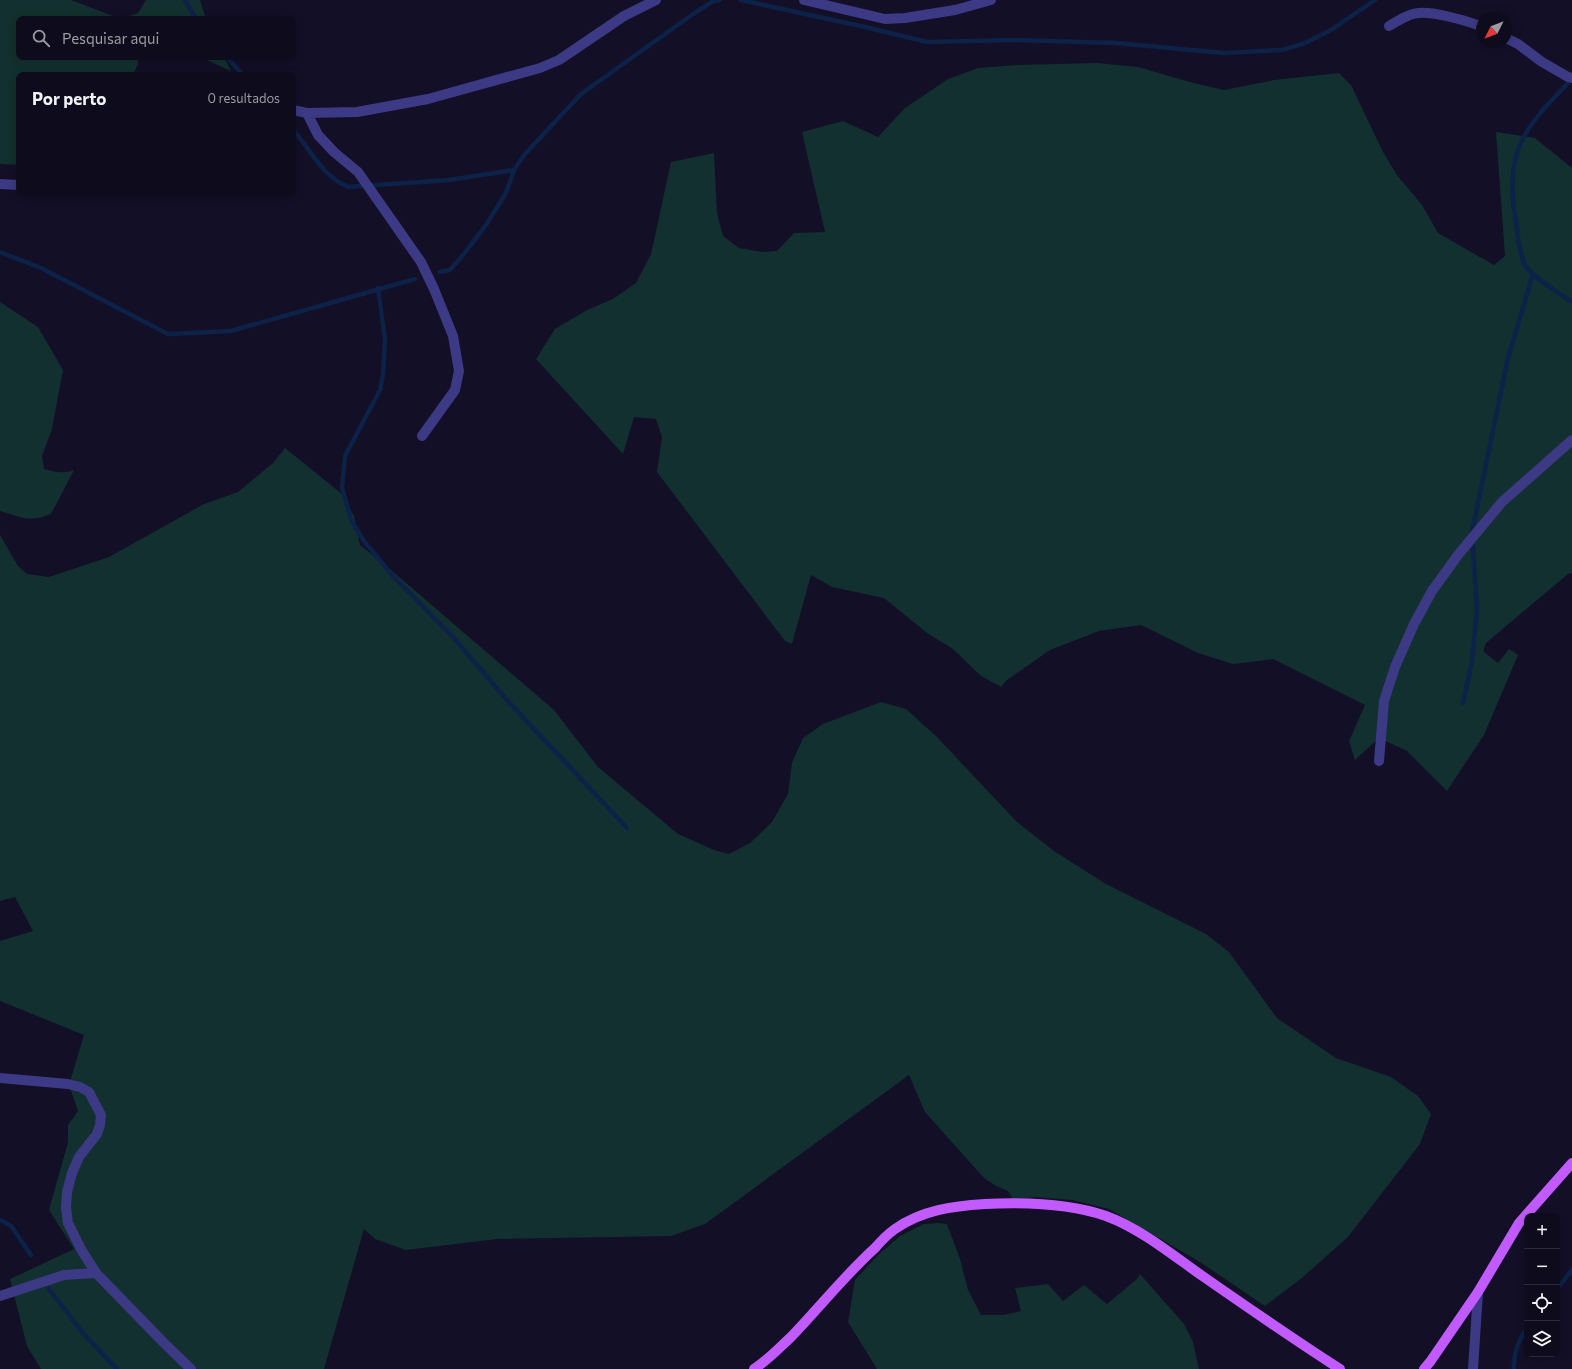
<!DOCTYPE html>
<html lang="pt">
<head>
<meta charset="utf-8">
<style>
  :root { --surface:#0e0b1c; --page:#1c1929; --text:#f1f3f6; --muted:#9b9ba3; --line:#2e2b3b }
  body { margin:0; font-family:Commissioner,sans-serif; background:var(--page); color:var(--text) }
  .controls { position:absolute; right:12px; bottom:12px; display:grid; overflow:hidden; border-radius:8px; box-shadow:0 2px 10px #0003 }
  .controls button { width:36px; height:36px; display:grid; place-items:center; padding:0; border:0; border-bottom:1px solid var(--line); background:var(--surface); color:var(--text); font:20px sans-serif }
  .compass { position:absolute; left:1476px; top:12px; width:36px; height:36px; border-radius:50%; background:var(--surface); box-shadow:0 2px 10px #0003; rotate:228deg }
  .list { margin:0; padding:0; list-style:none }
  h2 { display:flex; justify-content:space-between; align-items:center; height:52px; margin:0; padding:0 16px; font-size:17px }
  h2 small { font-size:13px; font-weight:400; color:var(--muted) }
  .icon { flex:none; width:22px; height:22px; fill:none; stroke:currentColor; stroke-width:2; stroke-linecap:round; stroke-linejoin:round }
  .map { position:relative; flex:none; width:1572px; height:1369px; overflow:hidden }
  .search { position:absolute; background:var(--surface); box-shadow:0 2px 10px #0003; left:16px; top:16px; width:280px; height:44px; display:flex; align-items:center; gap:10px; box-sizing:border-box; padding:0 14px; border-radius:8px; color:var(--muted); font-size:15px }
  .panel { position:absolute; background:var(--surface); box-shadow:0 2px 10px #0003; left:16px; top:72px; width:280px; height:124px; border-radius:8px }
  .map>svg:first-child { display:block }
  .green { fill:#12302f }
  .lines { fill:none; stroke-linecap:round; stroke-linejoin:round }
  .stream { stroke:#0c2248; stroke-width:4.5 }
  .minor { stroke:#3d3a85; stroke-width:10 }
  .major { stroke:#c25bff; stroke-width:10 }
</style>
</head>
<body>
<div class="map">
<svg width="1572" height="1369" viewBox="0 0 1572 1369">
  <rect width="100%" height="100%" fill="#130f26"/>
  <path class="green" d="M0,0H71L121,19L138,13L146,0H200L206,19H19V57H138V64L133,75H19V165L0,164Z
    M200,57H224L231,71Z
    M1097,63L1138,67L1190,82L1224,90L1274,80L1339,73L1351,85L1383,152L1397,175L1422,205L1438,233L1494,265L1505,256L1496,132L1535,138L1572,168V573L1568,574L1486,643L1483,651L1498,663L1509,649L1518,655L1484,735L1447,791L1407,751L1379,738L1355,760L1349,741L1365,705L1273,659L1233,664L1198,653L1141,625L1099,631L1050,650L1007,680L1001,687L981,676L953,649L927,633L884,598L832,587L811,575L792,644L785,641L657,472L662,437L656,419L634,417L623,454L536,359L555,329L587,310L613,299L636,283L651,254L671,162L714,153L717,213L723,236L739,248L762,252L777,251L794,233L825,232L802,132L843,121L878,137L905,108L948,79L978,68L1017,65Z
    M0,302L38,327L63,370L52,429L42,456L44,469C54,472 64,474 74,470L51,514C30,523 20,517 0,511Z
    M285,448L342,494L354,516L360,545L391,570L554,710L598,767L678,834L714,850L729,854L750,843L772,822L788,794L792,763L803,738L823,724L881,702L906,709L937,737L1017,822L1054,851L1106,884L1206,934L1229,952L1277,1018L1336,1058L1391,1077L1418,1096L1431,1114L1420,1144L1348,1237L1303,1277L1265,1306L1200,1262L1109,1209L1072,1200L1035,1197L1013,1199L1008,1191L998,1187L984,1178L925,1112L909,1075L705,1224L671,1236L497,1239L406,1250L375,1239L364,1229L324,1369H41L27,1346L10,1279L74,1249L49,1210L68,1142V1125L78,1111L69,1085L84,1035L0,1001V941L33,931L15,897L0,901V535L18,566L27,574L49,577L109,557L204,504L238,492L273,463Z
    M937,1223L947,1224L960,1259L968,1290L981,1315H1003L1021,1311L1015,1288L1048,1284L1063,1301L1084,1285L1107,1304L1137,1279L1140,1274L1184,1324L1193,1342L1199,1369H877L848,1322L855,1280L879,1254L900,1236L924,1224Z"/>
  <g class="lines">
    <path class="stream" d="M185,0L196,19
      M741,0L865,27L927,42L1012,40L1116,43L1224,53L1282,50L1305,43L1331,30L1375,0
      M227,57L243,75
      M1572,79C1523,129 1504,150 1516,223C1518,236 1519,253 1525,265C1530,276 1561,294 1572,302
      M293,130C311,150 322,176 348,187L449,180L514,170
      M0,252L41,268L168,334L231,331L415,279
      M440,272L450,270L463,255L486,225L506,193L514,170L525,154L581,94L693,14L713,1L720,0
      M378,288L385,340L383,374L380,390L345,456L342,487L351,520L364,541L393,576L454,638L506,699L627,828
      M1463,703L1472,661L1477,610L1472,532L1508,358L1533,274
      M0,1220L11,1226L31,1255
      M49,1289L82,1332L117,1369
      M1557,1289L1572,1270
      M1514,1369C1513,1355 1519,1339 1527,1328"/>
    <path class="minor" d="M804,0L885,19L905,18L955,10L991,0
      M1389,26C1398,21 1407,14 1418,13C1432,11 1469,21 1482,27
      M1506,38L1518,44L1542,62L1568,77L1572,78
      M293,110L307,113L357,112L428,99L540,68L559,60L624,16L656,0
      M307,113L318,135L334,152L358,172L421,262L434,289L453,336L459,371L455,390L422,436
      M0,184L19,185
      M1379,761L1384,701L1395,667L1414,624L1432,591L1458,555L1502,502L1572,440
      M0,1078L68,1084L80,1087L89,1092L101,1115L100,1125L97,1134L79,1157L72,1173L67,1192L66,1208L68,1223L82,1251L96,1273L164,1343L191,1369
      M0,1296L64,1275L96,1273
      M1473,1369L1478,1292"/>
    <path class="major" d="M754,1369C768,1360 779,1348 791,1337C819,1308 845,1275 875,1248C881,1241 888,1234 895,1229C922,1210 953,1206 985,1204C1025,1202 1068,1203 1106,1216C1141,1229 1171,1254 1201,1275C1247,1307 1293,1339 1340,1369
      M1424,1369L1430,1362L1478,1292L1519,1223L1572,1163"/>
  </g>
</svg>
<div class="controls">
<button>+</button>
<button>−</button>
<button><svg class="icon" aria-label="locate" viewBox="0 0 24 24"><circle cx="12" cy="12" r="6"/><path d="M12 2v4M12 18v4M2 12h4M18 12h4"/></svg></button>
<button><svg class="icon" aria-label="layers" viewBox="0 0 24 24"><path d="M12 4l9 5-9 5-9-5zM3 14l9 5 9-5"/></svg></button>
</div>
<svg class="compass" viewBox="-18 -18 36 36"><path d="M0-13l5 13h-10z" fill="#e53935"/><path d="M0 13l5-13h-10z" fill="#9b9ba3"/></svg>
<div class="search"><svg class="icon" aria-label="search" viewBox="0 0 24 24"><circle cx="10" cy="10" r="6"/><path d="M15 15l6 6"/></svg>Pesquisar aqui</div>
<section class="panel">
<h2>Por perto<small>0 resultados</small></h2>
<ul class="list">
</ul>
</section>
</div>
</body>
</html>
